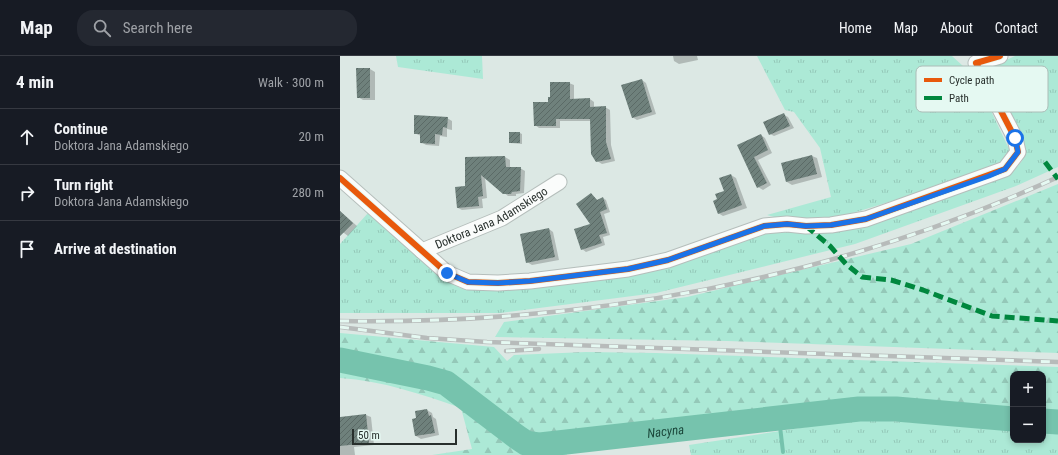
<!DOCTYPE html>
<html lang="en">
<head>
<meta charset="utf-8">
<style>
  :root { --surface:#171b24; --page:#242831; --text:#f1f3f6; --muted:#9ea1a6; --line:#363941 }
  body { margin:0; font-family:"Roboto Condensed",sans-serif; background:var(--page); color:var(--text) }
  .controls { position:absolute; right:12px; bottom:12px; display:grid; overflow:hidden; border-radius:8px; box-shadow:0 2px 6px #0003 }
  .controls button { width:36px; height:36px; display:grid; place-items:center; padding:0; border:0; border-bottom:1px solid var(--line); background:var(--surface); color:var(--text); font:20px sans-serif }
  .scale { position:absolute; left:12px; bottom:10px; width:105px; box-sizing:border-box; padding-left:4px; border:2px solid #272f2c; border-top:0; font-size:11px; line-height:14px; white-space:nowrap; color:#272f2c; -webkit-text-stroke:3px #e5f9f2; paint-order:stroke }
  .stop { position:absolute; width:12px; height:12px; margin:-9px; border:3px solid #1a73e8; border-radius:50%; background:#fff }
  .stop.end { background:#1a73e8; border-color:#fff; box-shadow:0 1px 4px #0008 }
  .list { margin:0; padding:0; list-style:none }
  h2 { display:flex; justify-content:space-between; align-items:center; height:52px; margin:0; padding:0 16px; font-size:17px }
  h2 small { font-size:13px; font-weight:400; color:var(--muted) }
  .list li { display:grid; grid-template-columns:26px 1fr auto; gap:12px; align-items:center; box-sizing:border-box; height:56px; padding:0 16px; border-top:1px solid var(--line) }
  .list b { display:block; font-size:15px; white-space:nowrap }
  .list p { margin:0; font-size:13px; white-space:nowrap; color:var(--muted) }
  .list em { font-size:13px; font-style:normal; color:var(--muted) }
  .icon { flex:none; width:22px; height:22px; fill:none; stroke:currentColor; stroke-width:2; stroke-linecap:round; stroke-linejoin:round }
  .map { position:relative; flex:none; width:718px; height:399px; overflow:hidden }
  header { display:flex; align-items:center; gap:24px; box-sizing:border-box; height:56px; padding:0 20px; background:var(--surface); border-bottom:1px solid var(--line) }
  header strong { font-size:19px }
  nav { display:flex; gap:22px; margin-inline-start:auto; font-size:14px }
  .search { width:280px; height:36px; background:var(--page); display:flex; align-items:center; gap:10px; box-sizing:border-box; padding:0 14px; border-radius:16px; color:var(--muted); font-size:15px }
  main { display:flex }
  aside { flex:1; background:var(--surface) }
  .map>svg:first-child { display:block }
  .grass { fill:url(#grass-tufts) }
  .forest { fill:url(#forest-firs) }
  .shadow { fill:#0003 }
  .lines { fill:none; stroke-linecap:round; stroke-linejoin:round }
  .stream { stroke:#76c3ad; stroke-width:4 }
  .river { stroke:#76c3ad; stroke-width:25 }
  .building { fill:url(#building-hatch) }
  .street-casing { stroke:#b5bebb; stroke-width:17 }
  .street { stroke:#fafcfb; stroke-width:15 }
  .rail-casing { stroke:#b7bbba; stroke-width:4.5 }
  .rail { stroke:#e5f9f2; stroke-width:3; stroke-dasharray:9; stroke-linecap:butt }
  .quiet { stroke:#00873e; stroke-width:5; stroke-dasharray:10 5; stroke-linecap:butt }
  .cycleway-casing { stroke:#e5f9f2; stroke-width:8 }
  .cycleway { stroke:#e8590c; stroke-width:6 }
  .route { stroke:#1a73e8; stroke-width:5 }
  .labels { text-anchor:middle; stroke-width:4; stroke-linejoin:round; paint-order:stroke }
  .street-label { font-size:12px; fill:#272f2c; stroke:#e5f9f2 }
  .water-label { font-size:13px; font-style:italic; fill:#1c493c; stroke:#e5f9f2 }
  .key { fill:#e5f9f2; stroke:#acbcb7; stroke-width:1 }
  .key-label { font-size:11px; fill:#272f2c }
</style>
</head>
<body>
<header>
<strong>Map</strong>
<div class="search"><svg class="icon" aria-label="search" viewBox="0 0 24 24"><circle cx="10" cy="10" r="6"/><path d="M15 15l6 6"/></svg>Search here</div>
<nav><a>Home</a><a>Map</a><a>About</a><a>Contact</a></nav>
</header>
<main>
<aside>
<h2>4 min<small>Walk · 300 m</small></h2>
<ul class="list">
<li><svg class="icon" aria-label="ahead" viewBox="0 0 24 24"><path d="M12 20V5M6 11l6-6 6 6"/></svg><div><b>Continue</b><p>Doktora Jana Adamskiego</p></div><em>20 m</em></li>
<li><svg class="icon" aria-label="right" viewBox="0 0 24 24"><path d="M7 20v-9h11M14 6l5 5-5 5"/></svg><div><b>Turn right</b><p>Doktora Jana Adamskiego</p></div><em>280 m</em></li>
<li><svg class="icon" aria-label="arrive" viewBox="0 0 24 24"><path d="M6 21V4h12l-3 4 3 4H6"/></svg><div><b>Arrive at destination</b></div></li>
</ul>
</aside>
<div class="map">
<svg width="718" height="399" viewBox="0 0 718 399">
  <defs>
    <pattern id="grass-tufts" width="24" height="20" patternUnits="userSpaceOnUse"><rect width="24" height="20" fill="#ace9d6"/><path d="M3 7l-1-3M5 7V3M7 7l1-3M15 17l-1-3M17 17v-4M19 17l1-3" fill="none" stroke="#94c8b8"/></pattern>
    <pattern id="forest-firs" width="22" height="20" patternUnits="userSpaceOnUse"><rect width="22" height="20" fill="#ace9d6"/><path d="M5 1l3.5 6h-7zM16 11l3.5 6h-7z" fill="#94c8b8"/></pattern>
    <pattern id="building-hatch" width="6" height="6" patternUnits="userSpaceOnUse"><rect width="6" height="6" fill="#6f817c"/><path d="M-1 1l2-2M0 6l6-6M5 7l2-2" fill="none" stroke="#5b6a66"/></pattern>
  </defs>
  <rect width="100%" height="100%" fill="#dce8e4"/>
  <path class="grass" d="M56,0H142L143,23L58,11Z
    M417,0H612L635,21L670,95L660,109L578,137L487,165L438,162L427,159L491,141L480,92L454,56L445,54Z
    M675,0H718V111L676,130L515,188L316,237L160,257H0V188L28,157L77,200L120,232L193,231L320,214L415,178L440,174L487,176L671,118L682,105L684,95L647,13Z
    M519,363L673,373V384H703V375L718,376V399H351L349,389Z"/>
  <path class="forest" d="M718,128V297L387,285L155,281L164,266L347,241L571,188Z
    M0,277L154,291L167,305L174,299L246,296L316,297L718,311V361L703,360V318H673V357L559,348H512L224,381L191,382L108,322L83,315L0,300Z
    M0,309L64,321L100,330L121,344L182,391L198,394L225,391L227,399H92L132,393L121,352C81,338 43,325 0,322Z"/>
  <path class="shadow" d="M333,0H357L358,4L339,8L334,5Z
    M30,13L35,16V44H23L18,41Z
    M302,24L306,27L316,58L297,64L292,61Z
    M229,27L234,29V44L250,43L254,46V52L265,51L270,54L271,89L275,105L262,108L257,105L251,65H220V72H199L195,69L209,47Z
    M444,59L448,61L454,72L434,80L430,78Z
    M107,62L112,65V74L107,73V81L100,80L99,90L86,89L81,86V80L74,77Z
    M180,77L182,78V88L170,87Z
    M421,79L425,82L432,97L418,104L431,129L423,134L418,131L398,90Z
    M472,100L477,102L482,121L452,129L447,126L442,108Z
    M165,101L170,104V112H180L185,115L184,137L176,138V140H168L145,121L147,142L142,143L143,152L122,154L118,152L126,131V102Z
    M391,119L396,122L407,152L383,160L378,157V143L385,135Z
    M251,139L259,145L263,142L266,144L270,156L264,158L270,179L263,181L265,189L246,196L242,193L252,168Z
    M0,152V155L17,170L8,180L0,174Z
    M209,173L213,176L219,204L192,209L187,206Z
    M87,354L92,357L93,361L96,363L99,379L81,383L76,380L77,363Z
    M26,359L31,361L34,389L14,391L15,399H0V362Z"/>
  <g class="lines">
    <path class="stream" d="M439,362L443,396"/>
    <g class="river">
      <path id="s1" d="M0,304L88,322L106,327L177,381L186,387L200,389L519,353H556L673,363"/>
      <path d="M703,365L718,366"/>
    </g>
  </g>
  <path class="building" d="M16,12H30V42H17Z
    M302,23L312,56L292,62L281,29Z
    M210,26H230V43L250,42V51L266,50V86L271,103L256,106L251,98L250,63H216V70H194L193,46H208V41H210Z
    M444,57L450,70L429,79L423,66Z
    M74,59L108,61L107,72L103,71L102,79L95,78V88L80,87V78H74Z
    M169,76H180V87H169Z
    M421,78L428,94L414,101L427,127L417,132L397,89Z
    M472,99L477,118L446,126L441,107Z
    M165,100L166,111H181L180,135L172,136L171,138H163L141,119L143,140L138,141L139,150L117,152L115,131L125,130V101Z
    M391,118L402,149L378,158L373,145L377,143L375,138L384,135L379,122Z
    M251,137L257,144L263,141L267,153L260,156L267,177L259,179L262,187L241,194L234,173L250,168L236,148Z
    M0,155L13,167L0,180Z
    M209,172L215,201L186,207L180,178Z
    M87,353L89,360L91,359L95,377L75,380L72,363L76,362L75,355Z
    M26,358L29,387L0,390V361Z"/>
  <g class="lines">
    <defs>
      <g id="street">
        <path d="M0,122L107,217L128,226L158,227L190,225L288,213L328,204L424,170L447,168L466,170L491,169L526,163L665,113L678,96L675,82L636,7L660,0"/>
        <path id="s2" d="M82,195L162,162L219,126"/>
      </g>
    </defs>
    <use href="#street" class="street-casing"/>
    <use href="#street" class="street"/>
    <defs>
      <path id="rail" d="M0,265C246,269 493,224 718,121
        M0,271L87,282L147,286L718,306
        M166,295L199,293"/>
    </defs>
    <use href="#rail" class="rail-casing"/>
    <use href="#rail" class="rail"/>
    <path class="quiet" d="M705,106L718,123
      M466,170L490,190L506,208L522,221L551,224L583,234L652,260L718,265"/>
    <defs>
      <path id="cycleway" d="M0,122L107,217L128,226L158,227L190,225L288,213L328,204L424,170L447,168L466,170L491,169L526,163L665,113L678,96L675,82L636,7L660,0"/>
    </defs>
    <use href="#cycleway" class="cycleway-casing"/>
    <use href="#cycleway" class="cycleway"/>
  </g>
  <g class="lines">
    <path class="route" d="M107,217L128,226L158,227L190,225L288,213L328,204L424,170L447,168L466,170L491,169L526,163L649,120L665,113L678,96L675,82"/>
  </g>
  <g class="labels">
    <g class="street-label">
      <text dy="4" stroke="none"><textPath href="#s2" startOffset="77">Doktora Jana Adamskiego</textPath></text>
    </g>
    <g class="water-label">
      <text dy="5" stroke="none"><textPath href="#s1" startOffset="349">Nacyna</textPath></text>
    </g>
  </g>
  <rect x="576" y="10" width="132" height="46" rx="6" class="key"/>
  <rect x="584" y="22" width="18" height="4" fill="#e8590c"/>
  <rect x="584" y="40" width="18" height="4" fill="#00873e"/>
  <g class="key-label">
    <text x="609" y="28">Cycle path</text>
    <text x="609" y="46">Path</text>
  </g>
</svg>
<div class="controls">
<button>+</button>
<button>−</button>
</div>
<div class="scale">50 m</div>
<div class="stop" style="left:675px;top:82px"></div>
<div class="stop end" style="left:107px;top:217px"></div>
</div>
</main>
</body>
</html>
